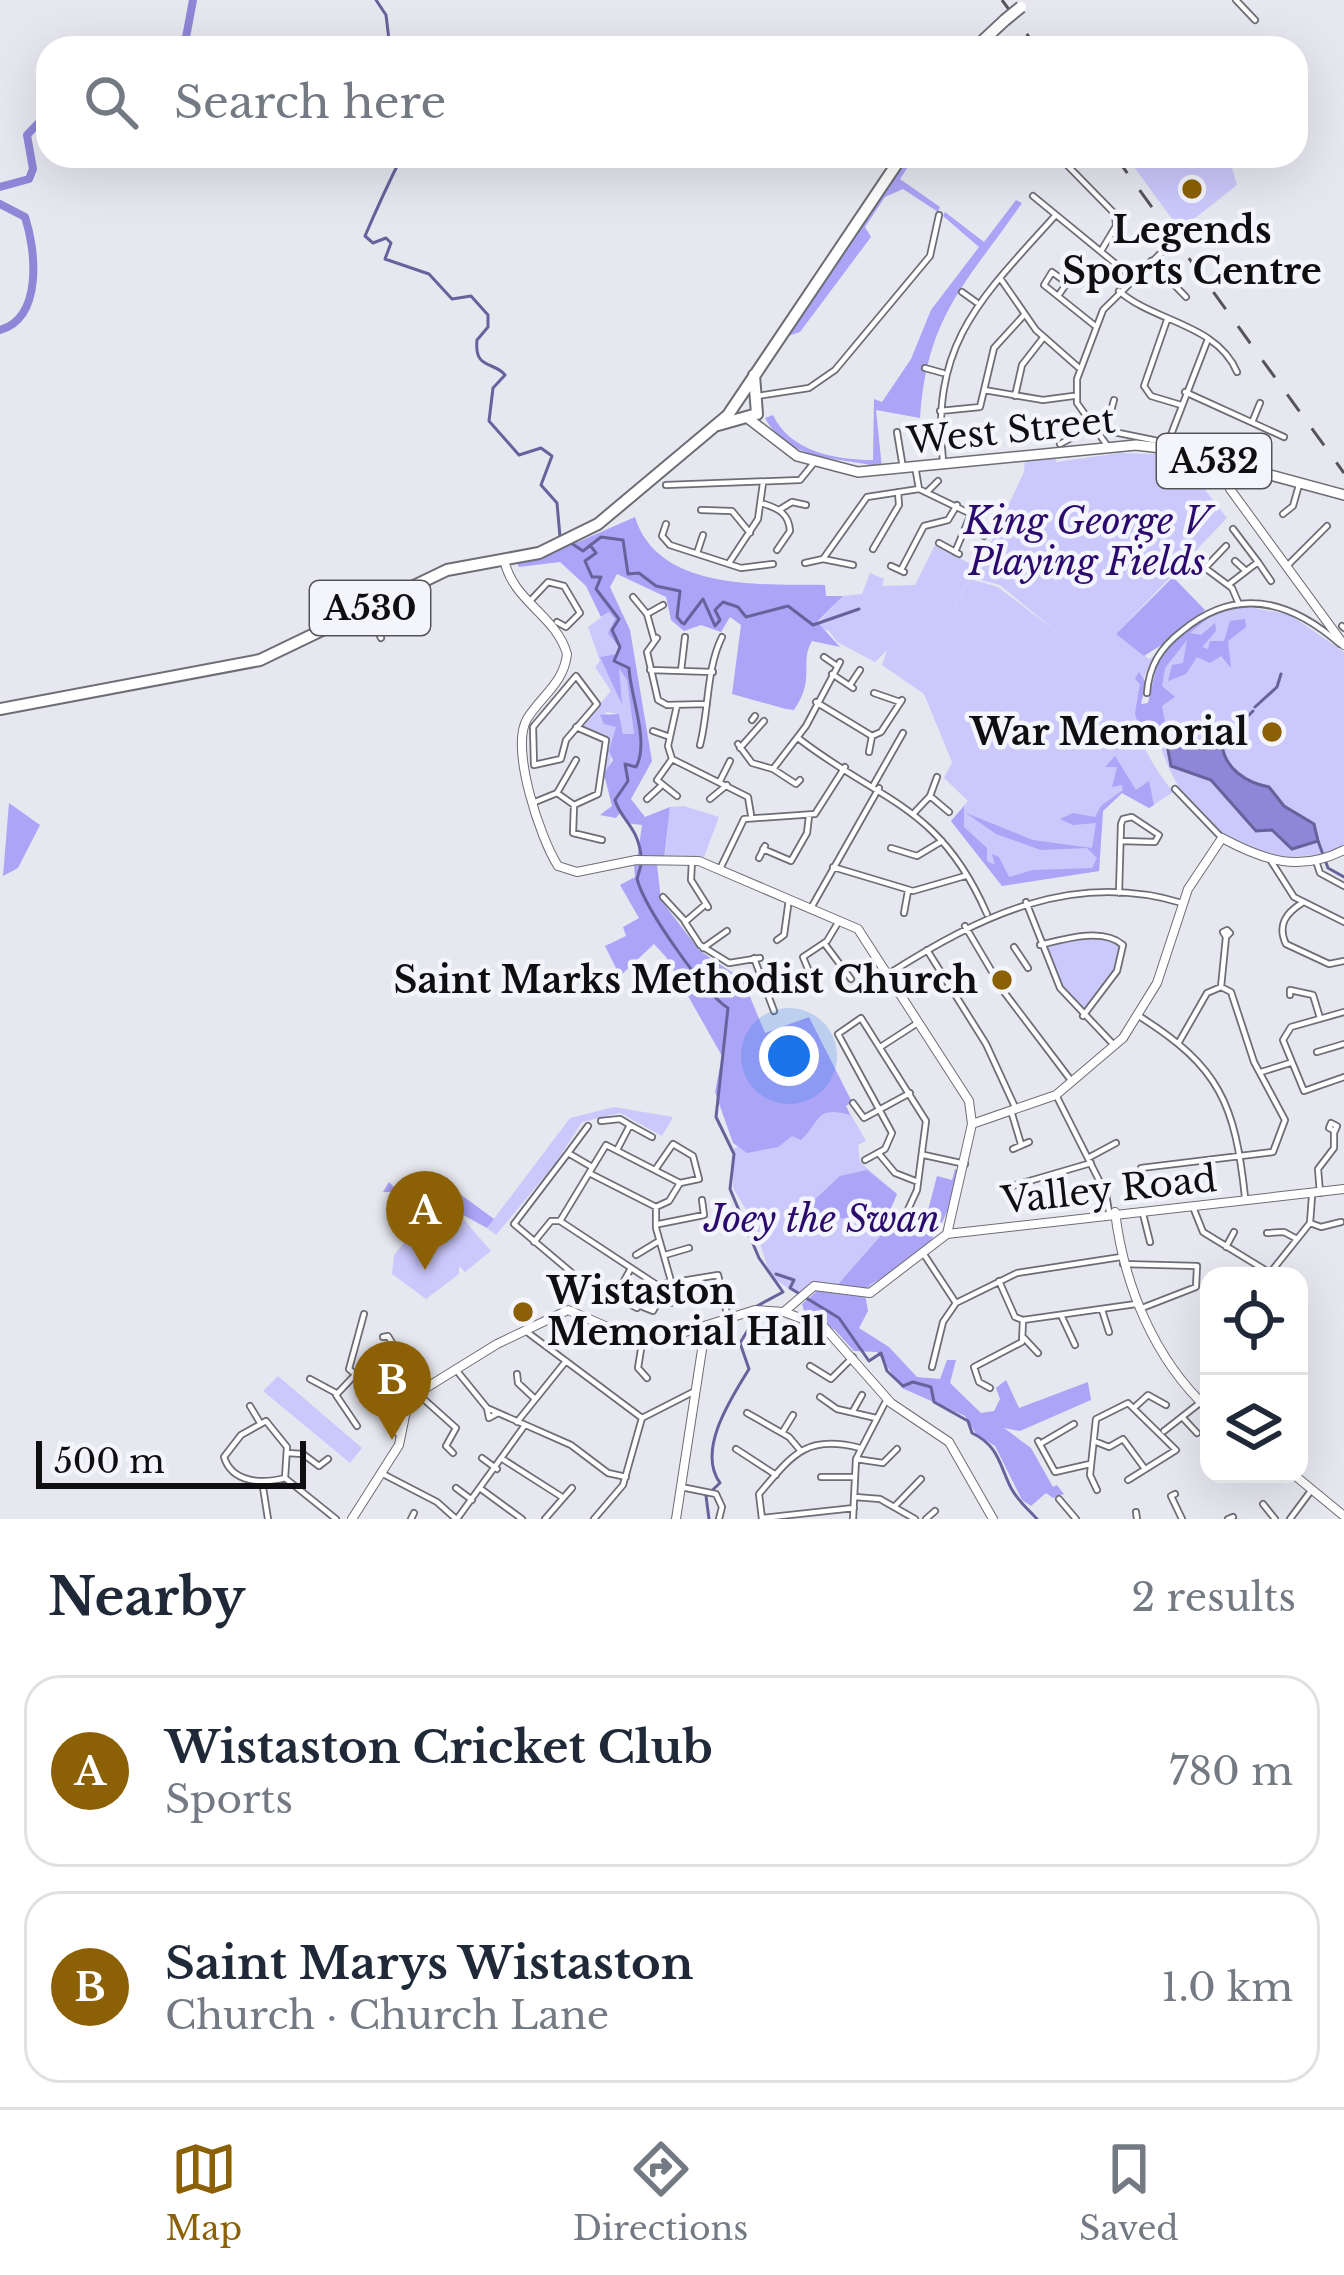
<!DOCTYPE html>
<html lang="en">
<head>
<meta charset="utf-8">
<style>
  :root { --surface:#fff; --page:#f2f2f3; --text:#1f2937; --muted:#747a83; --line:#e0e1e3; --accent:#8c6105 }
  body { margin:0; font-family:"Libre Baskerville",serif; background:var(--page); color:var(--text) }
  .controls { position:absolute; right:36px; bottom:36px; display:grid; overflow:hidden; border-radius:24px; box-shadow:0 12px 48px #0002 }
  .controls button { width:108px; height:108px; display:grid; place-items:center; padding:0; border:0; border-bottom:3px solid var(--line); background:var(--surface); color:var(--text); font:60px sans-serif }
  .scale { position:absolute; left:36px; bottom:30px; width:270px; box-sizing:border-box; padding-left:12px; border:6px solid #0f0f12; border-top:0; font-size:33px; line-height:42px; white-space:nowrap; color:#0f0f12; -webkit-text-stroke:9px #f4f4fd; paint-order:stroke }
  .you { position:absolute; left:789px; top:1056px; width:42px; height:42px; margin:-30px; border:9px solid #fff; border-radius:50%; background:#1a73e8; box-shadow:0 0 0 18px #1a73e833 }
  .badge { display:grid; place-items:center; width:78px; height:78px; border-radius:50%; background:var(--accent); color:#fff; font-size:39px; font-weight:700 }
  .pin { position:absolute; translate:-50% -99px; filter:drop-shadow(0 3px 6px #0008) }
  .pin::after { content:''; position:absolute; top:63px; width:42px; height:36px; background:inherit; clip-path:polygon(0 0,100% 0,50% 100%) }
  .list { margin:0; padding:0; list-style:none }
  h2 { display:flex; justify-content:space-between; align-items:center; height:156px; margin:0; padding:0 48px; font-size:51px }
  h2 small { font-size:39px; font-weight:400; color:var(--muted) }
  .list li { display:grid; grid-template-columns:78px 1fr auto; gap:36px; align-items:center; box-sizing:border-box; height:192px; margin:0 24px 24px; padding:0 24px; border:3px solid var(--line); border-radius:36px }
  .list b { display:block; font-size:45px; white-space:nowrap }
  .list p { margin:0; font-size:39px; white-space:nowrap; color:var(--muted) }
  .list em { font-size:39px; font-style:normal; color:var(--muted) }
  .icon { flex:none; width:66px; height:66px; fill:none; stroke:currentColor; stroke-width:2; stroke-linecap:round; stroke-linejoin:round }
  .map { position:relative; flex:none; width:1344px; height:1519px; overflow:hidden }
  .search { position:absolute; background:var(--surface); box-shadow:0 12px 48px #0002; left:36px; right:36px; top:36px; height:132px; display:flex; align-items:center; gap:30px; box-sizing:border-box; padding:0 42px; border-radius:36px; color:var(--muted); font-size:45px }
  .sheet { height:588px; background:var(--surface) }
  nav { display:flex; justify-content:space-around; align-items:center; box-sizing:border-box; height:168px; border-top:3px solid var(--line); background:var(--surface); font-size:33px; color:var(--muted) }
  nav a { display:grid; justify-items:center; gap:6px }
  nav .on { color:var(--accent) }
  .map>svg:first-child { display:block }
  .green { fill:#cbc8fb }
  .forest { fill:#aba4f7 }
  .water { fill:#8e86d7; stroke:#68629c; stroke-width:3 }
  .lines { fill:none; stroke-linecap:round; stroke-linejoin:round }
  .stream { stroke:#68629c; stroke-width:3 }
  .river { stroke:#8e86d7; stroke-width:8 }
  .street-casing { stroke:#6d6d75; stroke-width:8 }
  .secondary-casing { stroke:#6d6d75; stroke-width:10 }
  .primary-casing { stroke:#6d6d75; stroke-width:12 }
  .highway-casing { stroke:#6d6d75; stroke-width:14 }
  .street { stroke:#fff; stroke-width:4.5 }
  .secondary { stroke:#fff; stroke-width:8 }
  .primary { stroke:#fff; stroke-width:9 }
  .highway { stroke:#fff; stroke-width:10 }
  .rail { stroke:#545459; stroke-width:3; stroke-dasharray:21 21; stroke-linecap:butt }
  .highway-bridge-casing { stroke:#6d6d75; stroke-width:14; stroke-linecap:butt }
  .highway-bridge { stroke:#fff; stroke-width:10 }
  .poi-dot { fill:#8c6105; stroke:#f4f4fd; stroke-width:4.5 }
  .labels { text-anchor:middle; stroke-width:9; stroke-linejoin:round; paint-order:stroke }
  .shield { fill:#f4f4fd; stroke:#545458; stroke-width:3 }
  .shield-label { font-size:33px; font-weight:bold; fill:#0f0f12 }
  .poi-label { font-size:36px; font-weight:bold; fill:#0f0f12; stroke:#f4f4fd; text-anchor:end }
  .street-label { font-size:36px; fill:#0f0f12; stroke:#f4f4fd }
  .park-label { font-size:36px; font-style:italic; fill:#2b0a6d; stroke:#f4f4fd }
</style>
</head>
<body>
<div class="map">
<svg width="1344" height="1519" viewBox="0 0 1344 1519">
  <rect width="100%" height="100%" fill="#e7e7f0"/>
  <path class="green" d="M1126,156H1240L1232,168L1237,185L1180,230Z
    M1120,453L1179,455L1173,471L1196,478L1227,518L1116,634L1149,659L1154,656C1124,712 1135,743 1173,792L1149,808L1122,793L1103,811L1099,871L1002,886L951,821L968,801L944,778L952,762L924,694L882,665L887,650L875,662L837,642L829,631L814,627L843,596L862,594L870,573L884,579L882,586L915,585L935,545L976,567L944,626L970,579L998,587L1058,633L1000,585L974,578L1024,472L1025,458L1055,456L1056,462Z
    M1241,606L1289,614L1344,652V846C1183,914 1067,638 1241,606Z
    M609,612L615,619L609,633L618,646L615,654L601,657L621,704L618,665L627,680L634,735L623,734L619,714L605,712L616,727L607,780L602,779L608,737L580,727L611,691L595,667L600,661L588,627Z
    M684,806L719,817L704,857L665,856L670,807Z
    M1109,937L1124,949L1111,981L1083,1016L1060,988L1040,945Z
    M846,1106L866,1141L858,1145L860,1162L897,1194L891,1208L900,1229L925,1256L870,1293L821,1285L800,1296L771,1277L752,1220L733,1188L734,1149L787,1115Z
    M614,1107L673,1117L662,1136L620,1113L582,1122L555,1164L496,1235L487,1228L570,1118Z
    M458,1213L491,1251L465,1272L459,1266V1274L426,1299L392,1274L394,1255L408,1238L433,1235Z
    M278,1376L362,1448L350,1463L263,1391Z"/>
  <path class="forest" d="M905,156H915L900,179L940,207L938,212L903,189L885,197L865,227L871,237L800,332L785,337Z
    M1016,200L1022,203C966,284 927,315 920,418L876,410L882,468C842,456 790,464 765,418L773,415C790,452 837,460 873,460L874,399L882,402L911,359L931,310L979,247L943,216L945,212L984,242Z
    M635,517C658,592 763,584 825,585L826,596H843L817,622L840,647L812,641C799,663 816,678 794,710L786,709L732,694L741,625L730,617L721,632L701,625L684,631L671,620L666,597L617,574L610,587L630,630L652,761L631,799L645,817L670,807L664,860L626,862L638,854L642,825L627,823L620,813L616,818L600,815L612,806L604,774L613,760L609,751L616,727L604,724L600,715L619,714L623,734H634L627,680L619,668L622,705L600,657L616,654L618,646L608,633L615,619L609,612L601,617L586,586L560,562L519,567L514,558L573,538L578,542Z
    M1173,577L1205,610L1182,630L1213,614L1190,633L1201,635L1215,623L1216,631L1202,647L1208,649L1210,641H1224L1230,621L1245,619L1246,627L1228,641L1231,668L1221,656L1210,663L1197,657L1186,674L1168,681L1172,665L1183,663L1187,640L1165,668L1162,686L1175,697L1162,706L1166,728L1157,743L1151,730L1142,739L1135,713L1140,684L1135,679L1139,672L1146,683L1141,704L1148,703L1158,660L1171,639L1144,656L1116,634Z
    M1115,756L1136,790L1149,781L1154,805L1149,808L1122,793L1103,811L1099,871L1002,886L951,821L964,806V827L987,848V861L995,865L992,854L999,857L1009,877L1033,870L1092,868L1097,858L1087,848L1041,850L996,834L966,813L1033,840L1092,848L1096,823L1073,825L1060,819L1073,813L1095,817L1101,806L1123,790L1122,785L1112,787L1117,767H1105Z
    M9,803L40,825L18,868L3,876Z
    M657,864L661,900L699,950L743,980L765,1033L809,1017L852,1102L846,1106L850,1115C815,1105 821,1121 801,1140L792,1136L778,1147L747,1153L733,1143L715,1092L722,1056L666,957L654,944L620,976L605,946L626,936L623,927L639,918L620,885L635,877L634,865Z
    M955,1169L960,1170C943,1234 931,1254 870,1284L865,1294L868,1311L859,1328L889,1347L917,1377L940,1379L947,1360H956L950,1383L981,1413L994,1411L1000,1399L996,1388L1006,1380L1019,1408L1088,1382L1091,1400L1020,1431L1004,1428L1031,1448L1053,1487L1057,1485L1064,1494L1053,1498L1046,1493L1031,1506L1022,1500L995,1446L976,1434L965,1416L902,1388L877,1352L854,1351L835,1330L805,1314L802,1304L817,1291L835,1288L891,1224L916,1225L927,1214L937,1176L952,1180Z
    M867,1170L897,1194L891,1208L903,1215L899,1222L808,1216V1206L840,1176Z
    M389,1182L414,1208L445,1183L494,1219L487,1228L456,1211L431,1232L420,1223L424,1219L414,1209L403,1215L396,1210L392,1192H383Z"/>
  <path class="water" d="M1166,739L1188,741L1204,749L1222,745C1225,769 1247,783 1269,787L1284,806L1314,824L1318,841L1292,849L1272,830L1256,831L1211,780L1171,766Z"/>
  <g class="lines">
    <path class="stream" d="M376,0L386,15L390,48
      M402,156C389,182 377,208 365,236L373,243L386,238L391,243L385,259L429,274L452,299L471,296L488,315V327L477,340C474,370 494,361 505,375L493,388L489,421L519,455L541,448L552,456L541,485L557,503L560,537
      M568,541L583,551L601,537L623,540L628,574L639,573L656,586L680,591L677,617L682,623
      M590,545L596,553L585,561L592,577H601L596,589L619,619L612,630L620,647L614,661L629,668C630,695 650,742 636,767L625,764L628,781L615,800C620,819 638,826 641,856
      M684,624L703,599L715,626L720,620L715,610L723,602L738,607L746,617L788,606L813,625L859,609
      M1255,707L1277,687L1281,674
      M1219,745L1253,711
      M1318,841L1328,868L1344,877
      M641,865L637,879C646,911 705,994 728,1008L716,1117L734,1154L730,1189L759,1258L783,1292L757,1306
      M776,1274L794,1280L790,1288L839,1318L869,1361L881,1353L887,1371L903,1386L913,1382L931,1387L934,1402L968,1421L972,1433C999,1446 999,1464 1011,1488C1018,1501 1027,1508 1037,1519
      M709,1519L706,1496L720,1483C696,1450 732,1397 749,1369L740,1343L757,1315"/>
    <path class="river" d="M184,48L193,0
      M0,187L29,179L33,169L27,135L48,113
      M0,204L25,217C36,250 43,318 0,330"/>
    <defs>
      <path id="street" d="M1236,0L1255,20
        M1066,164L1115,214L1116,226L1101,251
        M1033,196L1133,278
        M1151,261L1186,297
        M1000,278L1036,330L1078,367
        M1119,291C1154,322 1217,324 1237,372
        M962,292L976,302
        M1058,296L1067,283L1052,272L1044,285L1094,325
        M1167,320L1144,386L1151,396L1181,405
        M925,368L943,373
        M984,390L1043,400L1073,396
        M1185,392L1284,437
        M757,396L809,388L835,370L930,256L939,215
        M1015,396L1022,365L1043,338
        M940,411L980,407L994,348L1024,315
        M1253,420L1260,403
        M1099,429L1158,441
        M1106,429L1114,400
        M897,432L903,468
        M1060,444L1095,425
        M1167,445L1208,339
        M1109,448L1077,403V379L1103,310L1170,244
        M943,461C930,344 981,298 1054,217
        M915,466L919,489L971,514L955,552
        M1215,468L1229,481
        M666,485L800,480L813,464
        M928,491L938,481
        M764,504C778,508 789,514 790,531L777,550
        M701,510L732,511L750,533
        M779,510L792,502L806,505
        M970,512L991,506
        M1283,514L1293,506L1299,485
        M666,524L662,536L670,545L741,568L773,564
        M968,528L984,536
        M1233,529L1258,562
        M939,543L959,554
        M1226,546L1205,568L1232,588L1238,602
        M873,549L899,505L898,492
        M697,553L703,535
        M823,559L853,565
        M1235,561L1246,571
        M729,563L758,519L763,483
        M805,563L823,559L867,497L919,489
        M891,566L904,572
        M1287,566L1327,526
        M901,570L924,526L948,520L957,505
        M1228,585L1258,562L1271,581
        M400,593L413,619
        M633,597L647,614L654,639
        M531,600L548,582L564,586L580,613L566,627L557,622
        M368,609L381,638
        M647,614L663,605
        M1342,626L1344,628
        M657,638L647,652L658,700L667,705L707,704
        M824,657L837,666
        M650,670L713,672
        M681,671L685,637
        M832,674L853,688
        M576,676L597,704L566,740L561,759L534,765L533,727Z
        M850,685L860,670
        M874,693L900,702
        M1147,693C1149,666 1160,648 1182,631C1236,586 1290,600 1340,644
        M816,702L872,736L881,732L902,700
        M677,705L668,746L672,759L748,797L751,815
        M752,720L755,716
        M653,731L670,737
        M798,738C880,802 939,804 987,914
        M738,744L752,763L773,769L806,726L840,662
        M700,745C709,711 706,669 722,637
        M740,748L764,721
        M869,752L872,736
        M672,759L657,780L677,796
        M773,769L796,784L800,780
        M720,781L730,761
        M874,784L903,733
        M1175,789L1222,838
        M557,793L576,760
        M930,796L937,777
        M647,799L660,787
        M710,799L727,785
        M535,802L557,793L574,805L598,794L606,740L576,727
        M574,805L573,833L602,840
        M914,813L930,796L949,812
        M891,848L917,856L942,841
        M763,849L791,861L807,833L809,816
        M759,858L765,846
        M692,860L691,880L708,907
        M1271,861L1294,897L1344,922
        M1316,861L1320,873L1344,886
        M833,867L913,891L965,876
        M720,869L744,819L815,814L845,767
        M1119,893L1121,824L1123,819L1132,817L1159,835L1155,842L1121,841
        M663,897L685,921
        M1026,902L1060,988L1112,1043
        M1302,903C1286,913 1277,925 1286,944L1329,964L1344,961
        M706,904L685,922L700,945L729,963L760,958
        M811,908L879,788
        M904,913L908,891
        M965,926L1004,992L1070,1079
        M1227,930L1230,933L1226,937L1223,932Z
        M777,940L784,935L789,899
        M824,943L851,979
        M1040,945C1064,939 1103,927 1123,945L1117,971L1083,1016
        M1014,947L1028,968
        M703,948L727,931
        M927,950L986,1044L1015,1107
        M754,958L774,1011
        M890,973C980,916 1073,870 1182,903
        M1221,987L1226,937
        M817,991L803,957L827,941L839,921
        M1290,995V990L1313,995L1320,1018
        M1344,1012L1291,1027L1283,1040L1304,1091L1344,1077
        M1139,1016C1220,1067 1235,1104 1245,1197
        M882,1046L916,1024
        M1317,1052L1344,1044
        M1261,1072L1290,1063
        M1056,1095L1106,1194L1109,1212
        M853,1103L864,1118L910,1093
        M1012,1114L1021,1144
        M601,1121L620,1119L630,1125
        M1331,1123L1337,1126L1335,1131L1329,1128Z
        M588,1126L568,1153L592,1167
        M1013,1149L1029,1142
        M617,1150L630,1125L652,1137
        M568,1153L514,1224L578,1278
        M880,1155L895,1173L918,1182
        M924,1155L965,1164
        M1088,1158L1116,1143
        M865,1160L885,1149L892,1133L838,1034L861,1018L926,1121L917,1190L905,1216
        M1141,1168L1273,1152L1285,1120L1254,1062L1231,992L1221,987L1207,993L1179,1042
        M655,1170L673,1144L693,1156L699,1179L680,1183
        M589,1173L656,1207
        M1005,1188L1091,1163
        M1320,1193L1318,1169L1334,1148V1131
        M656,1207L669,1201L680,1183L606,1145L560,1221L657,1285L718,1275L728,1318
        M656,1207V1228L671,1281
        M1193,1207L1203,1232L1270,1273L1310,1223L1312,1196
        M1143,1214L1150,1242
        M1310,1223L1321,1227L1341,1222
        M659,1224L704,1215L702,1200
        M1267,1233L1284,1232L1297,1239
        M534,1242L551,1221H560
        M1226,1247L1234,1232
        M636,1255L659,1241
        M665,1255L689,1248
        M925,1256L956,1303L943,1322L932,1367
        M1123,1264L1197,1266L1196,1287L1142,1308
        M999,1281L1015,1317L1023,1320
        M666,1285L671,1303
        M611,1295L637,1308
        M615,1297L630,1270
        M956,1303L1017,1273L1121,1257
        M643,1307L653,1311L658,1302L670,1299
        M1102,1310L1109,1332
        M364,1314L349,1369L363,1381L388,1376
        M1061,1315L1075,1345
        M1023,1320L1136,1304
        M527,1332L642,1418
        M383,1337L388,1336L399,1354L389,1365L388,1376
        M1024,1338L1038,1353
        M642,1343L638,1368L647,1378
        M810,1366L831,1379L853,1357
        M457,1371L487,1408L571,1445L608,1473L626,1477
        M517,1374L518,1383L534,1398
        M354,1376L336,1395L357,1426
        M388,1376L394,1403L404,1411
        M310,1379L336,1393
        M990,1388L979,1382L974,1367L1022,1342L1023,1320
        M418,1394L456,1428L446,1446L453,1453
        M820,1397L837,1409L876,1418
        M250,1406L259,1421
        M1136,1406L1148,1395L1166,1405
        M487,1408L489,1418L498,1413
        M853,1411L862,1395
        M747,1413L789,1437L800,1450
        M642,1418L695,1391
        M1184,1419L1197,1433
        M517,1422L566,1361
        M1164,1431L1201,1402
        M782,1433L793,1415
        M401,1437L391,1426L404,1419
        M1038,1441L1055,1472L1090,1464
        M1094,1441L1109,1447L1123,1439L1145,1469
        M1040,1444L1074,1424
        M736,1449L776,1475
        M287,1453L303,1454L319,1466L328,1459
        M482,1458L497,1469
        M856,1459L883,1463L897,1449
        M504,1460L562,1497
        M383,1474L437,1502L456,1519
        M821,1477H855
        M285,1478L287,1447L266,1421L241,1435L224,1457C232,1483 262,1484 285,1478L336,1519
        M262,1481L268,1519
        M681,1487L716,1494L722,1507L719,1519
        M456,1488L472,1500
        M481,1489L522,1519
        M1097,1490L1090,1475L1096,1419L1128,1403L1176,1450L1128,1480
        M1175,1494L1171,1496L1182,1519
        M855,1497L880,1499L915,1519
        M1059,1499L1076,1519
        M1263,1504L1275,1519
        M894,1507L921,1479
        M1136,1512L1137,1519
        M762,1518L854,1508
        M411,1519L414,1513
        M457,1519L525,1425
        M545,1519L572,1488
        M594,1519L623,1485L642,1418
        M762,1519L759,1494C792,1455 806,1434 860,1448
        M853,1519L856,1459L887,1399
        M926,1519L935,1511
        M1228,1519L1233,1517
        M1290,1519L1310,1492"/>
      <path id="secondary" d="M1231,466L1230,489L1344,645
        M504,559C512,601 556,615 567,654C564,683 541,696 527,719C510,748 540,838 558,866L577,872L636,860L699,861L858,929L969,1101L972,1124L947,1234
        M972,1124L1056,1095L1123,1038L1157,983L1188,889L1222,838C1263,860 1299,873 1344,850
        M1115,1212C1124,1285 1154,1359 1209,1410
        M786,1310L814,1286L870,1293L947,1234L1344,1189
        M1293,1474L1344,1516
        M352,1519L399,1445L406,1411L421,1391L497,1344L568,1310L647,1344L755,1310L784,1312L824,1327L891,1403L949,1442L993,1519
        M676,1519L703,1343L699,1328"/>
      <path id="primary" d="M749,419L797,456L858,472L1136,445L1178,450L1344,495"/>
      <path id="highway" d="M975,48L1005,20
        M718,425L757,414L754,375
        M0,709L260,660L447,570L539,553L598,524L728,415L902,156"/>
    </defs>
    <use href="#street" class="street-casing"/>
    <use href="#secondary" class="secondary-casing"/>
    <use href="#primary" class="primary-casing"/>
    <use href="#highway" class="highway-casing"/>
    <use href="#street" class="street"/>
    <use href="#secondary" class="secondary"/>
    <use href="#primary" class="primary"/>
    <use href="#highway" class="highway"/>
    <path class="rail" d="M1002,0L1037,48
      M1115,156L1344,473"/>
    <defs>
      <path id="highway-bridge" d="M1005,20L1021,7"/>
    </defs>
    <use href="#highway-bridge" class="highway-bridge-casing"/>
    <use href="#highway-bridge" class="highway-bridge"/>
  </g>
  <g class="poi-dot">
    <circle cx="1192" cy="189" r="12"/>
    <circle cx="1272" cy="732" r="12"/>
    <circle cx="1002" cy="980" r="12"/>
    <circle cx="523" cy="1312" r="12"/>
  </g>
  <g class="labels">
    <g class="shield">
      <rect x="1157" y="434" width="114" height="54" rx="9"/>
      <rect x="310" y="581" width="120" height="54" rx="9"/>
    </g>
    <g class="shield-label">
      <text x="1214" y="473">A532</text>
      <text x="370" y="620">A530</text>
    </g>
    <g class="poi-label">
      <text x="1192" y="243" text-anchor="middle">Legends<tspan x="1192" dy="41">Sports Centre</tspan></text>
      <text x="1248" y="745">War Memorial</text>
      <text x="978" y="993">Saint Marks Methodist Church</text>
      <text x="547" y="1304" text-anchor="start">Wistaston<tspan x="547" dy="41">Memorial Hall</tspan></text>
    </g>
    <g class="street-label">
      <text transform="translate(1011 430) rotate(-6)" y="13">West Street</text>
      <text transform="translate(1109 1189) rotate(-6)" y="13">Valley Road</text>
    </g>
    <g class="park-label">
      <text x="1087" y="534">King George V<tspan x="1087" dy="41">Playing Fields</tspan></text>
      <text x="822" y="1232">Joey the Swan</text>
    </g>
  </g>
</svg>
<div class="controls">
<button><svg class="icon" aria-label="locate" viewBox="0 0 24 24"><circle cx="12" cy="12" r="6"/><path d="M12 2v4M12 18v4M2 12h4M18 12h4"/></svg></button>
<button><svg class="icon" aria-label="layers" viewBox="0 0 24 24"><path d="M12 4l9 5-9 5-9-5zM3 14l9 5 9-5"/></svg></button>
</div>
<div class="scale">500 m</div>
<div class="you"></div>
<div class="pin badge" style="left:425px;top:1270px">A</div>
<div class="pin badge" style="left:392px;top:1440px">B</div>
<div class="search"><svg class="icon" aria-label="search" viewBox="0 0 24 24"><circle cx="10" cy="10" r="6"/><path d="M15 15l6 6"/></svg>Search here</div>
</div>
<section class="sheet">
<h2>Nearby<small>2 results</small></h2>
<ul class="list">
<li><span class="badge">A</span><div><b>Wistaston Cricket Club</b><p>Sports</p></div><em>780 m</em></li>
<li><span class="badge">B</span><div><b>Saint Marys Wistaston</b><p>Church · Church Lane</p></div><em>1.0 km</em></li>
</ul>
</section>
<nav>
<a class="on"><svg class="icon" aria-label="map" viewBox="0 0 24 24"><path d="M3 6l6-2 6 2 6-2v14l-6 2-6-2-6 2zM9 4v14M15 6v14"/></svg>Map</a>
<a><svg class="icon" aria-label="directions" viewBox="0 0 24 24"><path d="M12 3l9 9-9 9-9-9zM9 14v-3h6M13 9l2 2-2 2"/></svg>Directions</a>
<a><svg class="icon" aria-label="saved" viewBox="0 0 24 24"><path d="M7 4h10v16l-5-4-5 4z"/></svg>Saved</a>
</nav>
</body>
</html>
